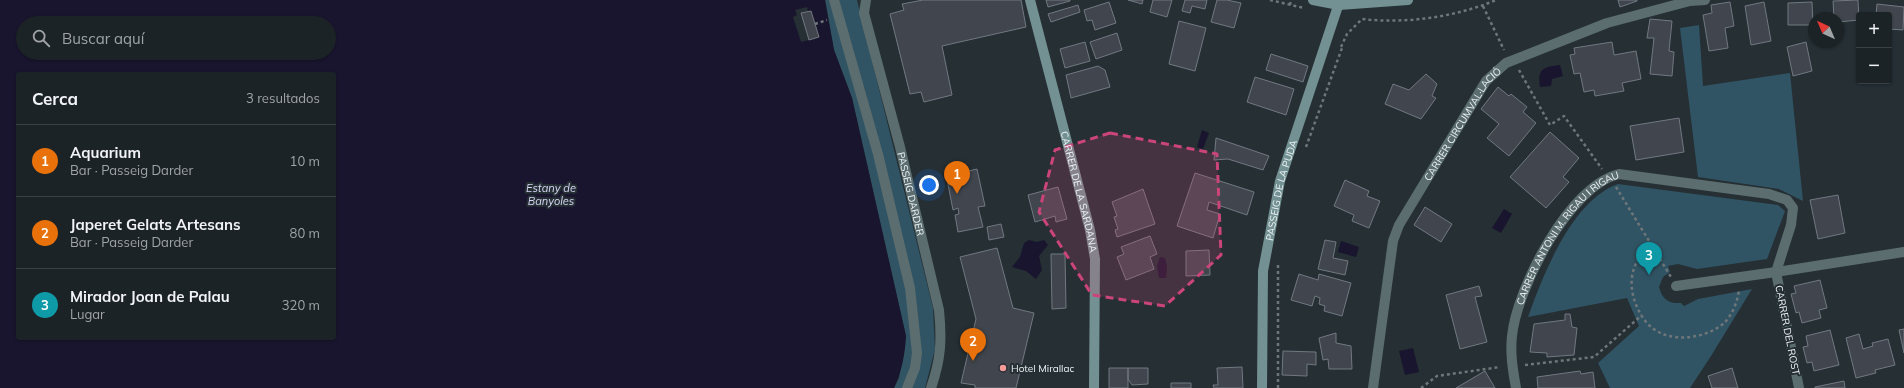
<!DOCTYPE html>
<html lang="es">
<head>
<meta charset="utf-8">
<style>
  :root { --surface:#1c2327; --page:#292f33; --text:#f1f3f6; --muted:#a0a4a7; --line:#3a4044; --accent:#d93025 }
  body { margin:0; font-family:Mulish,sans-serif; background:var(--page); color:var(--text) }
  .controls { position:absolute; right:12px; top:12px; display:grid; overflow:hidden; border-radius:4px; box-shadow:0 1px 3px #0004 }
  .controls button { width:36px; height:36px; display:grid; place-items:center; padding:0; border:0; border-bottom:1px solid var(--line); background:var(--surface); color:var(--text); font:20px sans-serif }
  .compass { position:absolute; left:1808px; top:12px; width:36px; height:36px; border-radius:50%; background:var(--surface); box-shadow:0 1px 3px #0004; rotate:316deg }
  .you { position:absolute; left:929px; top:185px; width:14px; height:14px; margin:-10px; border:3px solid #fff; border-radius:50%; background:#1a73e8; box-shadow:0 0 0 6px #1a73e833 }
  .badge { display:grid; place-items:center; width:26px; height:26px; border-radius:50%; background:var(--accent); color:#fff; font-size:13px; font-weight:700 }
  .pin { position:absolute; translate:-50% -33px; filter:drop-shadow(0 1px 2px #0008) }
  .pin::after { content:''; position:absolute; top:21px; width:14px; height:12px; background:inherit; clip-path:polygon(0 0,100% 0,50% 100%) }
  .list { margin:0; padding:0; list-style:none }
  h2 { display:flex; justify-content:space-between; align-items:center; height:52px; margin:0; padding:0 16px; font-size:17px }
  h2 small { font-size:13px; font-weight:400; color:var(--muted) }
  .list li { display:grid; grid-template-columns:26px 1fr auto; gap:12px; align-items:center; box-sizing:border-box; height:72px; padding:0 16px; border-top:1px solid var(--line) }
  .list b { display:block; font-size:15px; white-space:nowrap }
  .list p { margin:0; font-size:13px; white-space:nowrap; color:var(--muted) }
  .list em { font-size:13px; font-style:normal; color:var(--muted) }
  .icon { flex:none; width:22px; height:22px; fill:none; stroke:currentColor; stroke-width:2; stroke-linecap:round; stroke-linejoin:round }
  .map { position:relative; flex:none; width:1904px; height:388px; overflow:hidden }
  .search { position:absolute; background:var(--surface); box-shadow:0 1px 3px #0004; left:16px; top:16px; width:320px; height:44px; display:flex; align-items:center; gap:10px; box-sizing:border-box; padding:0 14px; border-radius:22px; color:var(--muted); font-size:15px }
  .panel { position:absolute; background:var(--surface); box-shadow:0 1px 3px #0004; left:16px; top:72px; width:320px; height:268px; border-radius:4px }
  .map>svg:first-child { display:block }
  .green { fill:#315464 }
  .water { fill:#19152e; fill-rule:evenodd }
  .pier { fill:#252f34 }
  .building { fill:#41464e; stroke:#727881 }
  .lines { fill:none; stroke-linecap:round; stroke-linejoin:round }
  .path { stroke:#6e767a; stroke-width:2.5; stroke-dasharray:3 3; stroke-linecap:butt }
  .street { stroke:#5b6d6e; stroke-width:10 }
  .secondary { stroke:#739192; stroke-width:10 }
  .marked { fill:#cb447a; fill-opacity:0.2; stroke:#cb447a; stroke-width:3; stroke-dasharray:8 5; stroke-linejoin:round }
  .poi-dot { fill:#f59b9a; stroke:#252f34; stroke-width:1.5 }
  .labels { text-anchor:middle; stroke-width:4; stroke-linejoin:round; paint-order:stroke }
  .street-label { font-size:10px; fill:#eef4f7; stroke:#252f34 }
  .poi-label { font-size:10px; fill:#eef4f7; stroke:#252f34; text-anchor:start }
  .water-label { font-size:11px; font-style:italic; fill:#dad7f9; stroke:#252f34 }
</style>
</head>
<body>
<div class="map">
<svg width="1904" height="388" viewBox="0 0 1904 388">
  <rect width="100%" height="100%" fill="#252f34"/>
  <path class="green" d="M825,0H857L933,308L935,349L925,388H894L899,378L906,336L852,98L834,50Z
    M1699,25L1703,86L1790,73L1803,201L1779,189L1698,177L1680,28Z
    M1618,184L1778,205L1785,211L1767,259L1697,269L1678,264L1668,266L1670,272L1663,277L1659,287C1662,299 1669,304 1681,303L1684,306L1698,299L1752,289L1711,356L1690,388H1610L1598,363L1639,326L1627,298L1528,317C1543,275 1572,200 1618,184Z"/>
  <path class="water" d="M0,0H825L834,50L852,98L906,336C905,354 902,371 894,388H0ZM23,23H329V53H23ZM18,74H334V338H18Z
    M1560,65L1563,76L1552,79L1551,86L1540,87C1537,68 1544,67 1560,65Z
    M1202,130L1209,133L1203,149L1197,147Z
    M1504,209L1512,214L1501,233L1492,228Z
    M1029,240L1037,242L1044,240L1048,245L1039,256L1042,270L1036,279L1026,271L1012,267L1020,257L1024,243Z
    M1341,241L1359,247L1356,257L1338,252Z
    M1160,257L1165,258L1167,266L1166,278H1159L1157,266Z
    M1413,348L1419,372L1405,375L1399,351Z"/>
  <path class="pier" d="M807,7L808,11L801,13L809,40L801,42L793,17L797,15L795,10Z"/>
  <path class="building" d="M923,0H1021L1026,27L942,46L952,95L924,102L921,92L910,94L890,14L904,10L902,4Z
    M1046,0H1070V1L1048,7Z
    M1128,0H1143L1142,4Z
    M1153,0H1172L1167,17L1150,12Z
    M1185,0H1207L1205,9L1192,6L1190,13L1182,11Z
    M1217,0H1227L1241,3L1234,28L1211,22Z
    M1618,0H1637V1L1620,7Z
    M1858,0L1859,20L1838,22V18H1834L1833,1Z
    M1109,2L1116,23L1095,30L1092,20L1087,21L1084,10Z
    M1730,2L1734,26L1725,28L1728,48L1709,51L1703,15L1712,13L1711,5Z
    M1764,2L1771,41L1751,45L1745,6Z
    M1812,2L1813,25H1788V3Z
    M1877,4L1904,7L1903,30L1889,29V15H1876Z
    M1078,5L1080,12L1051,22L1048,14Z
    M811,11L819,37L809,40L801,13Z
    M1650,19L1672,21L1669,51L1674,52L1672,76L1650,74L1654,38H1647Z
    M1179,21L1206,28L1195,71L1169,64Z
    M1117,33L1122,50L1096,59L1090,42Z
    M1085,42L1090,61L1065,68L1060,49Z
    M1612,42L1614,55L1636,51L1641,79L1622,83L1624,91L1595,96L1594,90L1584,92L1580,73L1574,74L1570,55L1575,54L1574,48Z
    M1806,42L1812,71L1793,76L1787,47Z
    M1271,54L1308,66L1303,82L1266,70Z
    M1098,66L1105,70L1110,87L1071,98L1066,75Z
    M1426,74L1437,84L1432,96L1436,98L1421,119L1385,104L1393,84L1409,90Z
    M1255,77L1294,89L1286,115L1247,102Z
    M1498,87L1509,96L1511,94L1527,107L1523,112L1536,123L1509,156L1487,138L1499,124L1481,109Z
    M1679,118L1684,152L1636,160L1630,126Z
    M1550,132L1579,158L1563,177L1569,182L1546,208L1510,177Z
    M1216,138L1269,156L1263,170L1228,159L1214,160Z
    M977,169L985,206L978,207L983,227L958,232L955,215L959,214L958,208L953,210L947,179L951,178V175Z
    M1195,173L1254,192L1247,215L1209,202L1207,210L1220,214L1213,238L1177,226Z
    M1345,180L1369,191L1367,196L1380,201L1369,228L1352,221L1354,215L1334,206Z
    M1058,187L1067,219L1056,222L1055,216L1035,222L1028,195Z
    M1143,189L1155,224L1117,237L1115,230L1118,229L1114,217L1117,216L1112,202Z
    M1838,195L1845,233L1818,239L1810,200Z
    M1425,207L1452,224L1441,242L1414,225Z
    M1001,224L1004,237L989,240L987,227Z
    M1150,236L1157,254L1150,257L1154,269L1126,280L1117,257L1124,254L1121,247Z
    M1325,240L1336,242L1333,258L1348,261L1345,275L1318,269Z
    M997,248L1013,308L1034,313L1016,388H975V385L961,383L976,319L960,257Z
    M1209,250L1210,275L1186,276V251Z
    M1051,254H1065L1066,308L1052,309Z
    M1299,274L1318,280L1319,274L1351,283L1342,316L1324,311L1325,306L1319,304L1320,298L1315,296L1312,306L1291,300Z
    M1820,280L1827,308L1819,310L1821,318L1802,323L1799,312L1796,313L1791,294L1796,293L1794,286Z
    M1479,286L1482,296L1475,297L1487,342L1460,349L1446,295Z
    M1565,314H1570L1572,327L1577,328L1574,355L1547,357V353L1530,352L1534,324L1565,320Z
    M1904,329V353L1899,330Z
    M1830,330L1839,365L1814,371L1812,362L1807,363L1803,347L1808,346L1806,336Z
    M1336,333V343L1351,346L1352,369H1329L1328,359L1323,360L1319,338Z
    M1859,334L1863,349L1873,346L1872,343L1888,339L1895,365L1875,370L1876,373L1856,378L1846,338Z
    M1283,351L1316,352V365L1307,364V376L1282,375Z
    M1242,367L1243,388H1214L1213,385H1218L1217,368Z
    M1109,368H1128V388H1109Z
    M1128,368H1148V384L1132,385L1128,379Z
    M1732,368L1738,388H1712L1708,376Z
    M1485,371L1495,388H1456Z
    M1580,371L1581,374L1593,372L1595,388H1538L1537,377Z
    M1844,381L1845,388H1815V387Z
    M1171,383H1191V388H1171Z"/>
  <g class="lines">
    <path class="path" d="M1270,0L1304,8
      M1290,5L1291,0
      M1483,6L1504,50
      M815,24L827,20
      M1341,47L1347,34L1362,19C1406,24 1456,17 1496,0
      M1519,70L1550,125L1564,116L1602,169
      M1306,147L1342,48
      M1616,187L1671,277
      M1650,244C1643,252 1635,262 1633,272C1628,290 1637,314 1650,326C1669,344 1706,339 1724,323C1732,316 1738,300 1739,290
      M1525,365L1594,357L1642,315
      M1278,388V265
      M1421,388L1437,376L1500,367"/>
    <g class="street">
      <path d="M834,0L878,154L910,288L917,353L915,368L907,388"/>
      <path id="s1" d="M866,0L864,13L900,147L939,310C942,340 941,359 931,388"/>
      <path id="s2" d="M1373,388L1393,241L1399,225L1486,81L1506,63L1607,23L1690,1L1705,0"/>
      <path id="s3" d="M1516,388C1513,371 1510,354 1512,336C1517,288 1569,186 1619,174L1769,194L1787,200L1793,208L1791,225L1776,272L1676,286"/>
      <path d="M1799,388L1776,272L1904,252"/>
    </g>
    <g class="secondary">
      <path id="s4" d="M1030,0L1090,230L1095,259L1094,388"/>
      <path d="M1313,0L1339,5L1408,0"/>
      <path id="s5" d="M1262,388L1263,271L1280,181L1340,0"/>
    </g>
  </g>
  <path class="marked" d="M1110,133L1217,154L1221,255L1165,306L1092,295L1039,212L1055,150Z"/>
  <circle class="poi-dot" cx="1003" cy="368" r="4"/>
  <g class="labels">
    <g class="street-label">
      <text dy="4" stroke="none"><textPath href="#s2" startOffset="285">CARRER CIRCUMVAL·LACIÓ</textPath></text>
      <text dy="4" stroke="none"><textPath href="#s5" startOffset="200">PASSEIG DE LA PUDA</textPath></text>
      <text dy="4" stroke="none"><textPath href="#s4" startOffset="198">CARRER DE LA SARDANA</textPath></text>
      <text dy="4" stroke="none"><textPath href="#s1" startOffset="200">PASSEIG DARDER</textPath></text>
      <text dy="4" stroke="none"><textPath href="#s3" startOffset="169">CARRER ANTONI M. RIGAU I RIGAU</textPath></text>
      <text transform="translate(1788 330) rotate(79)" y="4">CARRER DEL ROST</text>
    </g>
    <g class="poi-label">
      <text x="1011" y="372">Hotel Mirallac</text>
    </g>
    <g class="water-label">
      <text x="551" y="192">Estany de<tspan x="551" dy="13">Banyoles</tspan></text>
    </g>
  </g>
</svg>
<div class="controls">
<button>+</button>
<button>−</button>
</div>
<svg class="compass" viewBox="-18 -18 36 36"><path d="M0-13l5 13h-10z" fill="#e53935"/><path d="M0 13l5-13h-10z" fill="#a0a4a7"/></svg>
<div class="you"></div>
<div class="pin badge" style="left:957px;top:194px;background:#e8710a">1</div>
<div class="pin badge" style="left:973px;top:361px;background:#e8710a">2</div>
<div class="pin badge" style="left:1649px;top:275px;background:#0f9aa8">3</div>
<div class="search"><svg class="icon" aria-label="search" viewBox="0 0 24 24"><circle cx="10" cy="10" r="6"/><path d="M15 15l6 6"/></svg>Buscar aquí</div>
<section class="panel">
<h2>Cerca<small>3 resultados</small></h2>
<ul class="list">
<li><span class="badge" style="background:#e8710a">1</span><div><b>Aquarium</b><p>Bar · Passeig Darder</p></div><em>10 m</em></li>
<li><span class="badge" style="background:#e8710a">2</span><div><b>Japeret Gelats Artesans</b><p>Bar · Passeig Darder</p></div><em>80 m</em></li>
<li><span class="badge" style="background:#0f9aa8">3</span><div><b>Mirador Joan de Palau</b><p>Lugar</p></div><em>320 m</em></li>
</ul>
</section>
</div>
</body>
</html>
